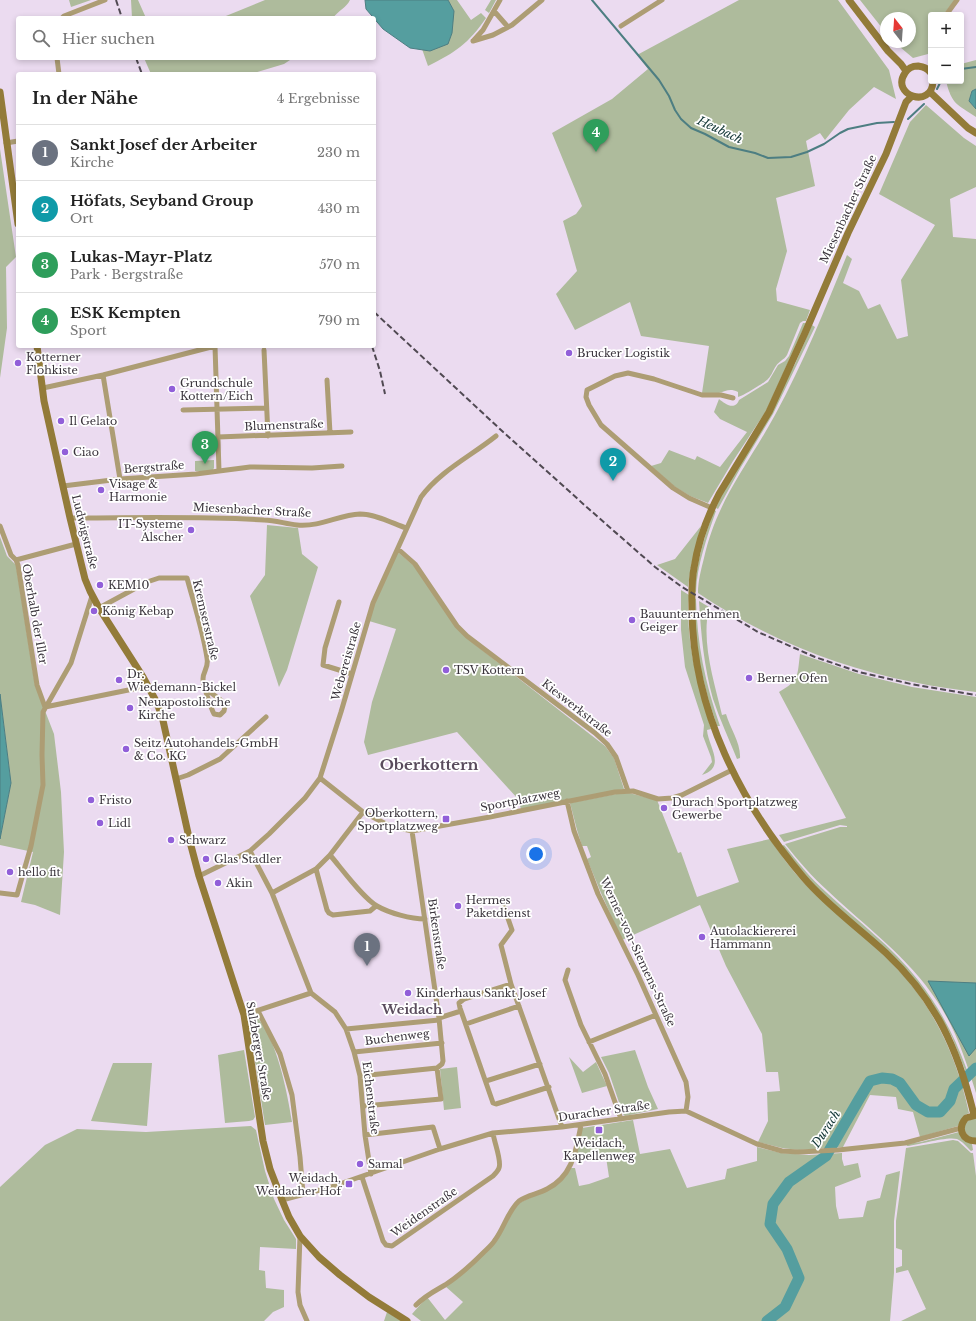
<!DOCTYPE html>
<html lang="de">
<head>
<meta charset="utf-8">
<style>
  :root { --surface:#fff; --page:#f6f6f6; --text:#222; --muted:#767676; --line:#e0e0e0; --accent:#db2777 }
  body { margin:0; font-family:"Libre Baskerville",serif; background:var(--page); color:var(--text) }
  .controls { position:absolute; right:12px; top:12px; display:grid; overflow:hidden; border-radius:4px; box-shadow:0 2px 6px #0003 }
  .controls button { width:36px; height:36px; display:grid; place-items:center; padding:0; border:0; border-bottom:1px solid var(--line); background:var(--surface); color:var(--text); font:20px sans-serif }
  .compass { position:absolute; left:880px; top:12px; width:36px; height:36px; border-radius:50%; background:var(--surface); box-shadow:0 2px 6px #0003; rotate:343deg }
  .you { position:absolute; left:536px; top:854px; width:14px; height:14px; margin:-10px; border:3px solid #fff; border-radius:50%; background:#1a73e8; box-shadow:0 0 0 6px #1a73e833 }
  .badge { display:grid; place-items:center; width:26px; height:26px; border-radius:50%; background:var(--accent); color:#fff; font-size:13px; font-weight:700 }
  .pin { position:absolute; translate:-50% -33px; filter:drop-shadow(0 1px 2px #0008) }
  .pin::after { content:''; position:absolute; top:21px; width:14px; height:12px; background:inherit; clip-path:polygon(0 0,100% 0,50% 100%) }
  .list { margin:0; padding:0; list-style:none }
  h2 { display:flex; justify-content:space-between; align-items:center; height:52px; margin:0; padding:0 16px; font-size:17px }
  h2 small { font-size:13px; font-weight:400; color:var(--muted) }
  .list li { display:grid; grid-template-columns:26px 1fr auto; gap:12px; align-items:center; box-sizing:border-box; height:56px; padding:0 16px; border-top:1px solid var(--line) }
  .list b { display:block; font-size:15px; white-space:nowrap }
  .list p { margin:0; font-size:13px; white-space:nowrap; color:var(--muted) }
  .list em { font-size:13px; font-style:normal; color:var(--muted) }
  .icon { flex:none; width:22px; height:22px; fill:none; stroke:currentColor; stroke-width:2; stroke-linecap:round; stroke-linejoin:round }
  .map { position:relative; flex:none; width:976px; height:1321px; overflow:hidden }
  .search { position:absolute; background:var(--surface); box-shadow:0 2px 6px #0003; left:16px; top:16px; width:360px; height:44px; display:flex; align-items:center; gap:10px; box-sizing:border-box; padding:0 14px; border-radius:4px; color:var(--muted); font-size:15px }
  .panel { position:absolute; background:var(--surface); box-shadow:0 2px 6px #0003; left:16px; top:72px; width:360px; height:276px; border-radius:4px }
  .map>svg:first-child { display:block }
  .green { fill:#aebb9c }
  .water { fill:#559e9f; stroke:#4d7e82 }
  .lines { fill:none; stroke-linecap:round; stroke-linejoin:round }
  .stream { stroke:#4d7e82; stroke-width:2 }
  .river { stroke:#559e9f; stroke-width:11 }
  .street { stroke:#ad9d74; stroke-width:5 }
  .secondary { stroke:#937b39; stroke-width:7 }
  .rail { stroke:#504952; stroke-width:2; stroke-dasharray:6 3; stroke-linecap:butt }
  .poi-dot { fill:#915fd9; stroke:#fff; stroke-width:1.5 }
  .labels { text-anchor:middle; stroke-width:3.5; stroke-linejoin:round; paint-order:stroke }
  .street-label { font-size:11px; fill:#3b353d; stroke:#fff }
  .poi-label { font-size:11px; fill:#3b353d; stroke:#fff; text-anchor:start }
  .water-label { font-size:12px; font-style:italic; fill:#123636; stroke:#fff }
  .quarter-label { font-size:13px; font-weight:bold; fill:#5a4c5d; stroke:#fff }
  .district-label { font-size:15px; font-weight:bold; fill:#5a4c5d; stroke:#fff }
</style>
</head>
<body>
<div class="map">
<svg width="976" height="1321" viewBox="0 0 976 1321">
  <rect width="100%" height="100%" fill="#ebdbf0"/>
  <path class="green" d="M69,0H91L71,7Z
    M131,0H138L146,18H132Z
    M265,0H350C347,7 338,11 333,18H221Z
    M448,0H457L471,20L481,13L486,18C468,44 456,52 428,66L422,49L430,51L454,11Z
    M491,0H496L489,13L485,10Z
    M739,0H838L889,70L896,99L874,87L849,110L825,140L820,133L806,141L815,186L776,198L787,251L776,289L777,301L810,310L806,321H803L800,323L787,355C784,360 779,361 776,366C773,370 772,375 768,379C766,382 741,397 738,397V392C730,388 726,391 719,393C714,395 707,393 702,393L709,346L641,336L630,302L575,330L556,294L577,271L563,221L576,214L582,206L552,133L612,99L648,69L637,55Z
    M860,0H955L943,15H931V50L928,54L913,58L894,42H910V18H886V33Z
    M144,58H293L284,64L251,74H151Z
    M976,60V89L972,91L969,101L976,109V117C957,104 952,105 946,81H961V64Z
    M926,105L964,138L976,146V187L950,199L953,237L976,239V692C955,689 934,687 913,682C837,667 763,637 698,593C698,581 701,570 704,558C717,500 748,465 775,415C803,364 825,309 847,255L852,259L843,283L859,291L868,309L880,304L897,339L908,336L901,280L935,225L879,194L910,122Z
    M0,149L16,257L6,267L7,328L0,378Z
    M803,323H806L766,411L733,461L708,503L690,496L675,487L651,466L661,463L669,450L695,460L697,456L720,467L747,432L720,419L714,412L719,399C725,404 735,411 739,400L768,382L778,365L785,361L789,356Z
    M812,325L815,327L773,414L741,467L718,509L716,508L721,495L795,364Z
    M214,460V468L212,471H195V461Z
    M714,510L716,511C707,537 697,565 696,592L694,591C697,561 704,538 714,510Z
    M267,525L298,528L302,554L318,567L287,670L279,687L250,596L265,575Z
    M701,526L691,566L688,587L657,565L675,559Z
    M0,537L7,556L16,565L35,685L54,734L61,792L64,852L60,915L35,905L21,902L33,852L0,845V839L11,783L0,694Z
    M398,552L414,566L468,639L605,746L614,758L624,789L521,809L518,799L457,732L368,755L364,742L372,702L396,629L369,621L374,603Z
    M681,590L689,595C685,640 698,686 711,729L707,730C708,746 727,767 702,775L712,762L711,757L703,736L704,725L685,667L681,630Z
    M694,598L696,599C697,644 705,683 720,726H717L708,698L697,654Z
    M699,601L709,607C701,643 714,680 722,715L726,714C730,728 741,743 740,758L737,759C729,739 720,720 713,699C704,667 701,634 699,601Z
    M800,654L859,674L912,687L976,697V1093C966,1061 956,1029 937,1001C908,957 866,927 828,891C812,877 798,860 785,844L840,827H847V826L840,825L784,842L779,835L846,818L779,692C800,680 797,676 800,654Z
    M629,793L657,800L678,853L681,852L697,897L739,882L727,849L770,839C780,854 791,869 803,882C837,916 879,946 909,982C940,1020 959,1066 969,1113L965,1115L958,1126L920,1137L913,1112L898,1109L896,1097L870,1095L843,1147L799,1150L782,1148L758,1142L768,1121L767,1092L780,1091L778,1072H766L762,1034L726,966L700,905L622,940L601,893L587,859L591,857L587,846H582L577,830L570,803L616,794Z
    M784,845C797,861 810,878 826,892C857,921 892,946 918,980C940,1008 955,1037 967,1070H965L952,1037L932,1002L823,894L808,878L782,846Z
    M257,1017C277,1040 287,1091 292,1122L265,1125L252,1043L247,1018Z
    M244,1050L255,1117L253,1120L249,1121L225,1123L218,1055Z
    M635,1050L648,1087L658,1109L625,1116L623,1114L609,1073L601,1057Z
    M569,1057L583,1072L596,1062L607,1086L582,1093Z
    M113,1063H152L147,1126L91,1121Z
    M457,1067L461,1108L444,1110L440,1069Z
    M976,1117V1139L970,1138L965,1132L964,1125L966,1122Z
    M633,1120L640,1154L670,1149L687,1188L725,1179L727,1169L757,1161V1147L781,1153L809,1155L842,1153V1159L844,1166L858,1163L861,1177L835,1187L836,1206L839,1219L863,1217L867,1201L880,1198L886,1175L900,1171L894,1221V1273L890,1321H421L412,1314L427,1297L445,1320L463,1302L445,1286L483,1254L515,1207L521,1202L547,1190L570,1168H575L579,1186L589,1184L609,1177L606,1157L575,1161L582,1128Z
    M251,1126L256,1130L265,1171L274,1199L284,1220L296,1239V1249L260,1247L259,1270L265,1271L266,1288L284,1290V1307L273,1312L264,1321H0V1187L45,1145L77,1129L146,1132Z
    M959,1132L972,1144L973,1150L971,1151C967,1147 962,1141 957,1139C947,1136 918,1145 907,1146L906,1144L921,1142Z
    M953,1140L958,1141L971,1153H973L976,1176V1321H901L926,1309L908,1270L896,1273V1268L902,1266V1250L896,1248V1221L906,1148Z
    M387,1312L401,1321H384Z"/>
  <path class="water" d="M365,0H448L454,11L452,33L448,44L430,51L410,48L383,29L366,9Z
    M976,89V109L969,101L972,91Z
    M0,694L11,783L0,839Z
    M928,981L976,983V1048L969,1056Z"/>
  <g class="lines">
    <path class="stream" d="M592,0L659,80L669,96L675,110L681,119L691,128L705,134L729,147L755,153L768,158L791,157L807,152L824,144L840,133L848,129L877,123L894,122
      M961,69L976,67
      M937,89L941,81
      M908,119L924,104"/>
    <path class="river" d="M767,1321L785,1307L799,1278L787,1249L770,1224L773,1204L789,1182L826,1156L858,1101L870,1081L882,1078L892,1079L900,1083L916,1105L928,1112H940L950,1101L954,1089L976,1068"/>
    <path class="street" d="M494,11L508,27
      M946,15L957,0
      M62,18L64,16L105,0
      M621,26L662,0
      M474,40L483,30L500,0
      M473,41L493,35L512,25L542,0
      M57,58L59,74
      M6,143L18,141
      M215,346L219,471
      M264,350L268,436
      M103,375L120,479
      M327,380L330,433
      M43,388L103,375L215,346
      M183,410L266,408
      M218,437L351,432
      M63,486L120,479L196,474L250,467L312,468L342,466
      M712,508L689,498L673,488L601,425L589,405L586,397L587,390L615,376L628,373L654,379L702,395H721L733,398
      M70,518C135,518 200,516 264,520C275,520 286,524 297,525C322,527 338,515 360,514C375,514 392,523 406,528
      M0,526L11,555L16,560L18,565L37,685L45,707
      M398,549L415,564L457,626L467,636L595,733L607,744L616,757L628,791
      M16,560L76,544
      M339,602L325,648L323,665L352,674
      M99,608L147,582L159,578H187C194,604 203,631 207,658C209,668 203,671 203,679C203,685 211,708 214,714L220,715L224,711L225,706L222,701L206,689
      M45,707L148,686
      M320,778L363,812L390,826L412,831L490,817L615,792L633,791L658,799L672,798L682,795L732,770
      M176,779L188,775L220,759L266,717
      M567,801L574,831L598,894L638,975L686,1082L688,1097L686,1111
      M250,851L272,893L311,993L335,1012L346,1029L354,1052L360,1076L365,1135L371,1174
      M330,855C342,869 362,897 377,906C389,913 411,919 425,919
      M316,869L327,910L329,913L333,915L370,911L376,906
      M199,876L250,851L269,834L305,798L320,778L341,712L373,603L421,497C440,471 471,456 496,436
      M0,893L17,895L31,846L43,785L42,755L43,712L71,663L92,596
      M272,893L316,869L330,855L363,812
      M504,907L512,930L501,945L511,984L562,1127
      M568,970L565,980L581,1025L605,1074L621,1119
      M511,984L464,999L459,1003L460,1008L492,1100L493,1103L496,1104L549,1087
      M258,1011L280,1054L292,1095L300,1157L303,1194
      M244,1015L311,993
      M439,1018L461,1011
      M466,1024L519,1006
      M346,1029L439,1020
      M589,1042L656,1015
      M354,1052L442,1043
      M360,1076L437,1068L442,1064L443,1061L439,1018L412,831
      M486,1081L540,1064
      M364,1106L441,1099L437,1068
      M365,1135L433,1127L440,1149
      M362,1177L383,1241L386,1245L392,1246L493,1176C495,1174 498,1171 499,1168C502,1161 494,1142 493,1133
      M282,1200L331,1187L440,1149L493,1133L562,1127L669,1112L686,1111L757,1144L782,1151L799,1152L838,1150L905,1143L961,1128
      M300,1236L298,1292L300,1305L307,1321
      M416,1305C426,1295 433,1292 445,1285C459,1276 471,1265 483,1253C487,1249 492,1245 495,1240C504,1228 508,1211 519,1201C527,1195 538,1194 547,1189C573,1176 576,1150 581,1125"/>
    <path class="secondary" d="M849,0L888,51L901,64L906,71
      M931,73C927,68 924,67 918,66C913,66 908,68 905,73C890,95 932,110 933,81
      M0,92L18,224
      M930,92L968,128L976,133
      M912,96L906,102L886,154L848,233L805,333L769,412L719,494C707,517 698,542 694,568C691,583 692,597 692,611C693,710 741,804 804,878C828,906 859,928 886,953C936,1000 958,1049 974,1115
      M37,346L44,401L70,518L85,579L90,591L99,608L143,677L156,701L162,716L190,842L199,876L244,1015L263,1141L270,1169L282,1200L289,1217L300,1236L319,1257L340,1275L369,1297L407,1321
      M976,1115L966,1118C957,1128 962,1141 976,1141"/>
    <path class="rail" d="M116,0L122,18
      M136,58L142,74
      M374,312L501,430L590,510L655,567L682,587L758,632L815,657L859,672L911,684L976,695
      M372,346L380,371L385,394"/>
  </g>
  <g class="poi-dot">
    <circle cx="569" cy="353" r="4"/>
    <circle cx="18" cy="363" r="4"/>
    <circle cx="172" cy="389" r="4"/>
    <circle cx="61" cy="421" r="4"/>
    <circle cx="65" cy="452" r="4"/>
    <circle cx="101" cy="490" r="4"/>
    <circle cx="191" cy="530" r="4"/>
    <circle cx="100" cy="585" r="4"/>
    <circle cx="94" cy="611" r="4"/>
    <circle cx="632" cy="620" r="4"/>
    <circle cx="446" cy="670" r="4"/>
    <circle cx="749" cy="678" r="4"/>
    <circle cx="119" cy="680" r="4"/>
    <circle cx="130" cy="708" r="4"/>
    <circle cx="126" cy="749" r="4"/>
    <circle cx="91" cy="800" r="4"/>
    <circle cx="664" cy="808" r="4"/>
    <rect x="442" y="815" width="8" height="8" rx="2"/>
    <circle cx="100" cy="823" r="4"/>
    <circle cx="171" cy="840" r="4"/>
    <circle cx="206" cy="859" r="4"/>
    <circle cx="10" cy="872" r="4"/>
    <circle cx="218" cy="883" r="4"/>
    <circle cx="458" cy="906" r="4"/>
    <circle cx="702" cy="937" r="4"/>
    <circle cx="408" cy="993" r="4"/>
    <rect x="595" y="1126" width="8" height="8" rx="2"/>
    <circle cx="360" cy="1164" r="4"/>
    <rect x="345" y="1180" width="8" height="8" rx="2"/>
  </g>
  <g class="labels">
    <g class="street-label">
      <text transform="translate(848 209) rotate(-65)" y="4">Miesenbacher Straße</text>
      <text transform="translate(284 425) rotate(-2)" y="4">Blumenstraße</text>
      <text transform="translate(154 467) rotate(-4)" y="4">Bergstraße</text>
      <text transform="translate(252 510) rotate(3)" y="4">Miesenbacher Straße</text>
      <text transform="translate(85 532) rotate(76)" y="4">Ludwigstraße</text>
      <text transform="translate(35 614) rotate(80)" y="4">Oberhalb der Iller</text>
      <text transform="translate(206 620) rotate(77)" y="4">Kremserstraße</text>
      <text transform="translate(346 661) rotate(-74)" y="4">Webereistraße</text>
      <text transform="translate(577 708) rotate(38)" y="4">Kieswerkstraße</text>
      <text transform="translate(520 800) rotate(-11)" y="4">Sportplatzweg</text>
      <text transform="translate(437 934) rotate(82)" y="4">Birkenstraße</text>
      <text transform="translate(638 952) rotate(65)" y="4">Werner-von-Siemens-Straße</text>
      <text transform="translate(397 1037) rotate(-7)" y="4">Buchenweg</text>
      <text transform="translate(259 1051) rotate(80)" y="4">Sulzberger Straße</text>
      <text transform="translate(371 1098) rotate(83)" y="4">Eichenstraße</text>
      <text transform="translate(604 1111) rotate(-8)" y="4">Duracher Straße</text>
      <text transform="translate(424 1212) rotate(-35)" y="4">Weidenstraße</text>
    </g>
    <g class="poi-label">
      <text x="577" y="357">Brucker Logistik</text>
      <text x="26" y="361">Kotterner<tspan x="26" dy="13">Flohkiste</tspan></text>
      <text x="180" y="387">Grundschule<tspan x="180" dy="13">Kottern/Eich</tspan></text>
      <text x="69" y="425">Il Gelato</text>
      <text x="73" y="456">Ciao</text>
      <text x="109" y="488">Visage &amp;<tspan x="109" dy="13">Harmonie</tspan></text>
      <text x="183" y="528" text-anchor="end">IT-Systeme<tspan x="183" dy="13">Alscher</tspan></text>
      <text x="108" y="589">KEM10</text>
      <text x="102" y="615">König Kebap</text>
      <text x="640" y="618">Bauunternehmen<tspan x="640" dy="13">Geiger</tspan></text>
      <text x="454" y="674">TSV Kottern</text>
      <text x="127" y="678">Dr.<tspan x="127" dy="13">Wiedemann-Bickel</tspan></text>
      <text x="757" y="682">Berner Ofen</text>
      <text x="138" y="706">Neuapostolische<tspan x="138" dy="13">Kirche</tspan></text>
      <text x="134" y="747">Seitz Autohandels-GmbH<tspan x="134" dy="13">&amp; Co. KG</tspan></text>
      <text x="99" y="804">Fristo</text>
      <text x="672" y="806">Durach Sportplatzweg<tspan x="672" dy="13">Gewerbe</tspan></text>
      <text x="438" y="817" text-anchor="end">Oberkottern,<tspan x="438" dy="13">Sportplatzweg</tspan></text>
      <text x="108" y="827">Lidl</text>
      <text x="179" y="844">Schwarz</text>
      <text x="214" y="863">Glas Stadler</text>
      <text x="18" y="876">hello fit</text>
      <text x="226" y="887">Akin</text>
      <text x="466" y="904">Hermes<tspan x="466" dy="13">Paketdienst</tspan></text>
      <text x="710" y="935">Autolackiererei<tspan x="710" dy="13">Hammann</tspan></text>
      <text x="416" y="997">Kinderhaus Sankt Josef</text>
      <text x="599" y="1147" text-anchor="middle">Weidach,<tspan x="599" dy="13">Kapellenweg</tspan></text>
      <text x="368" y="1168">Samal</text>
      <text x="341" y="1182" text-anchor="end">Weidach,<tspan x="341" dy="13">Weidacher Hof</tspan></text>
    </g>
    <g class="water-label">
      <text transform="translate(720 130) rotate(25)" y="4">Heubach</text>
      <text transform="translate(826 1129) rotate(-57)" y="4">Durach</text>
    </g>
    <g class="quarter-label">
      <text x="412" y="1014">Weidach</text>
    </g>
    <g class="district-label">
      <text x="429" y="770">Oberkottern</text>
    </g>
  </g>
</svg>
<div class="controls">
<button>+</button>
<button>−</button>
</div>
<svg class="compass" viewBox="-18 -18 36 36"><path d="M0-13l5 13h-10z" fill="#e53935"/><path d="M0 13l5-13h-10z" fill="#767676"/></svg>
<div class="you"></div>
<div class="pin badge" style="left:367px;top:966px;background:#6b7280">1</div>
<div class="pin badge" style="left:613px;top:481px;background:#0f9aa8">2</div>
<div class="pin badge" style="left:205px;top:464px;background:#2e9e5b">3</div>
<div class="pin badge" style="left:596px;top:152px;background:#2e9e5b">4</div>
<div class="search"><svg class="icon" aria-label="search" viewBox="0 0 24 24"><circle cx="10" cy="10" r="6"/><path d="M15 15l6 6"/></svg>Hier suchen</div>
<section class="panel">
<h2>In der Nähe<small>4 Ergebnisse</small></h2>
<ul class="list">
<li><span class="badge" style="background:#6b7280">1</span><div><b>Sankt Josef der Arbeiter</b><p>Kirche</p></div><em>230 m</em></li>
<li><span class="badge" style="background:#0f9aa8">2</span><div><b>Höfats, Seyband Group</b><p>Ort</p></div><em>430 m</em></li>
<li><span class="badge" style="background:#2e9e5b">3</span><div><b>Lukas-Mayr-Platz</b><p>Park · Bergstraße</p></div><em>570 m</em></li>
<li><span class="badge" style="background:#2e9e5b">4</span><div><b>ESK Kempten</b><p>Sport</p></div><em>790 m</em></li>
</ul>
</section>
</div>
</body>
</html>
